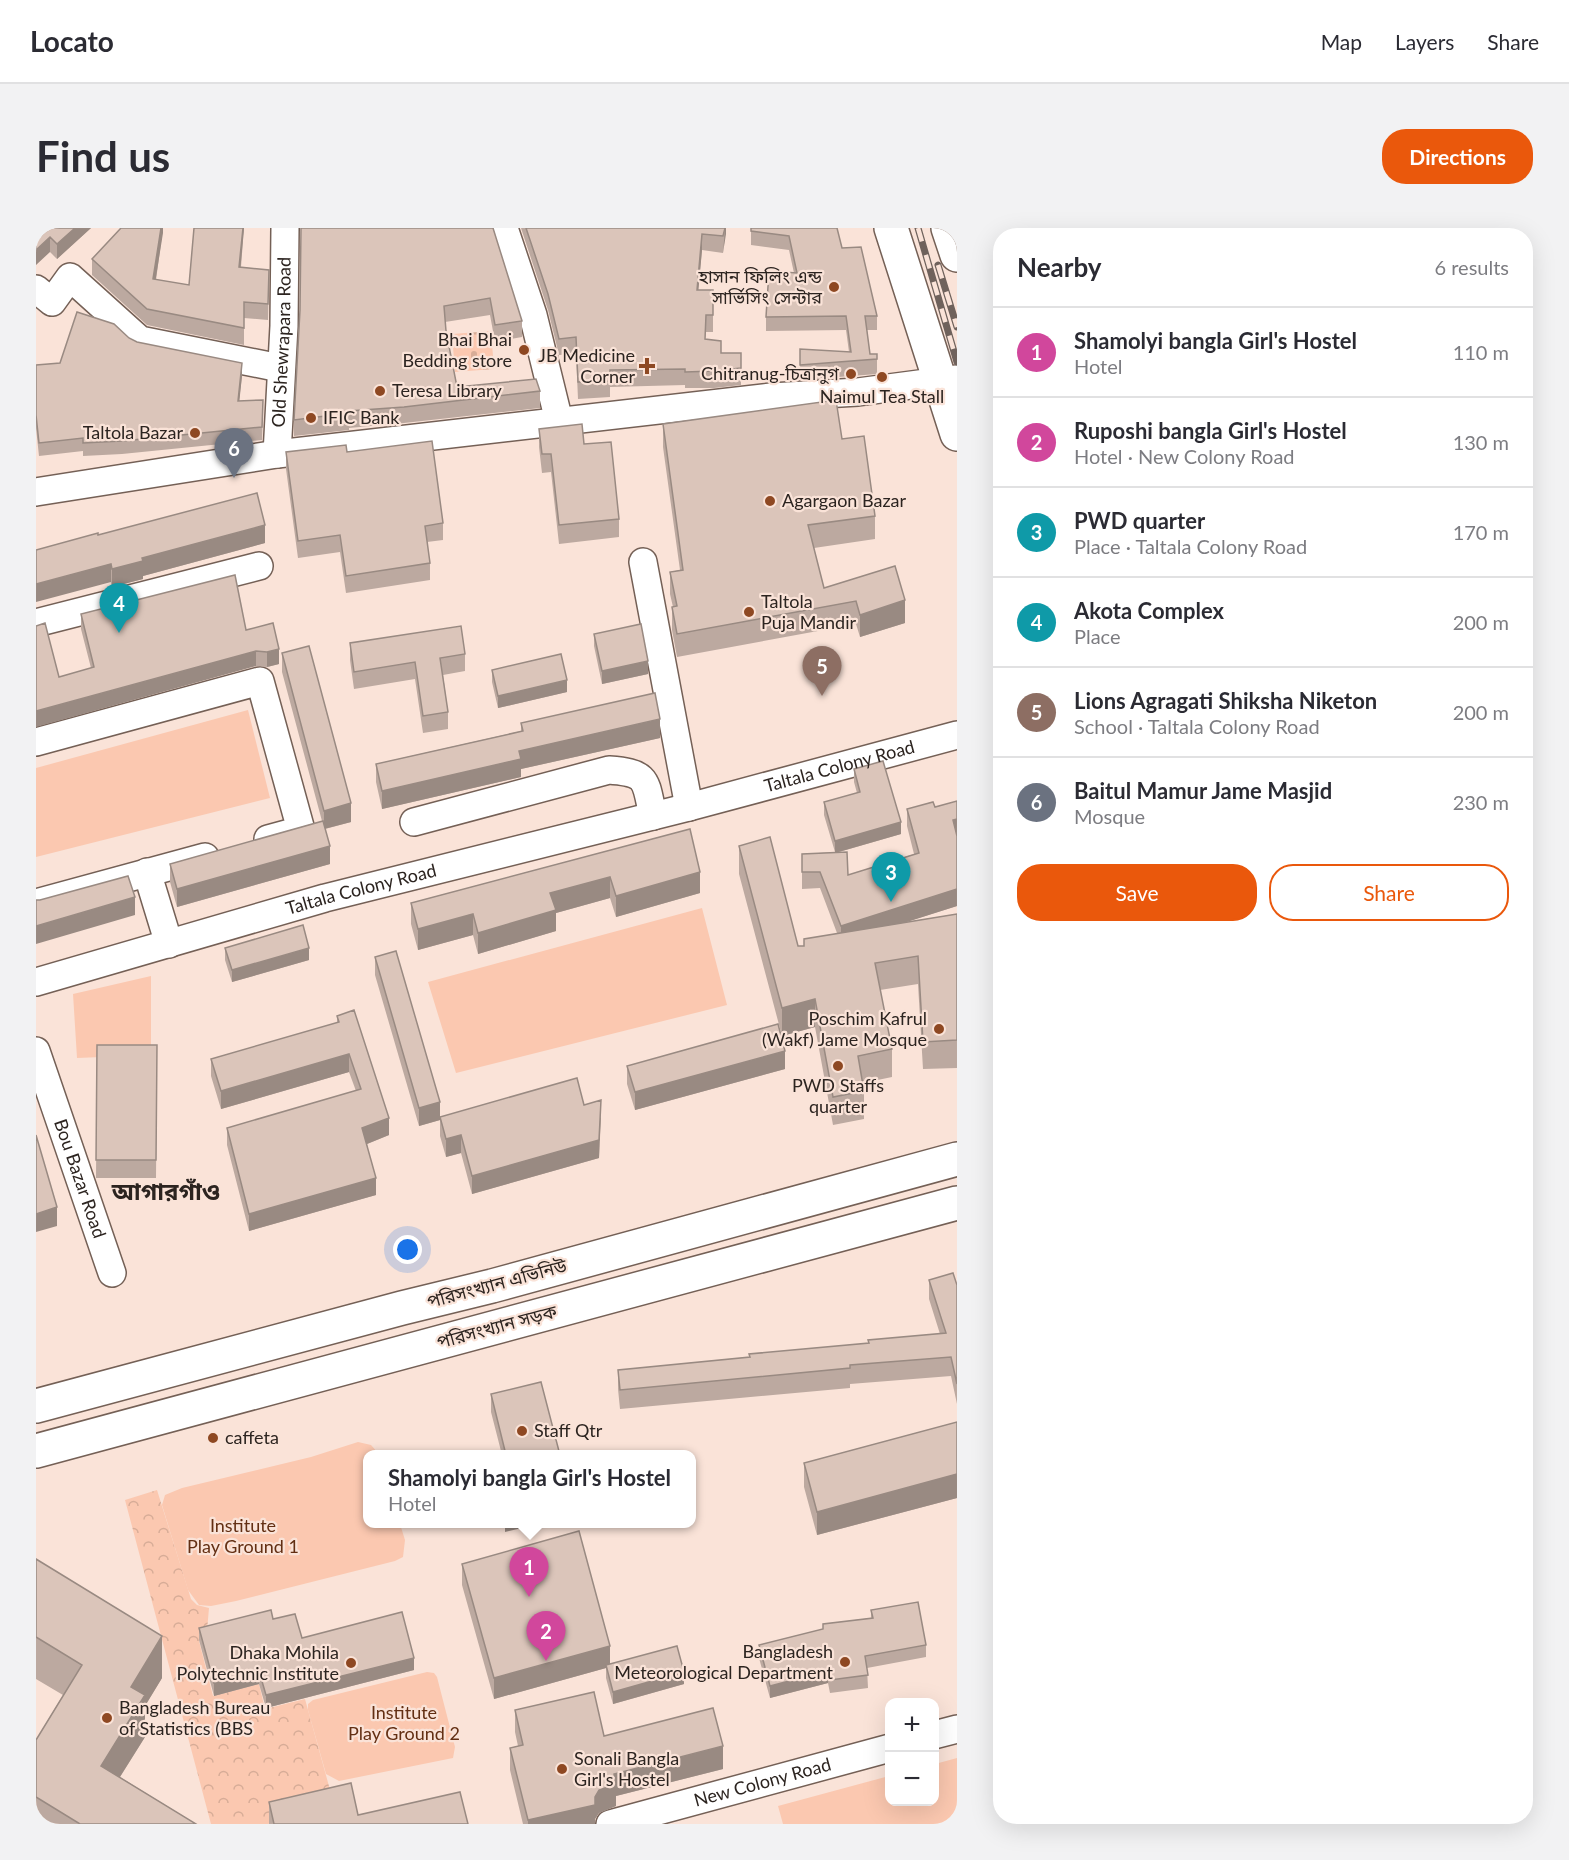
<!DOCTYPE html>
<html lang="en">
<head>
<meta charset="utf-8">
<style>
  :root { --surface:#fff; --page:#f2f2f3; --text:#2b2b33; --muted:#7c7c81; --line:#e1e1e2; --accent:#ea580c }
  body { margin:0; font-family:Lato,"Noto Sans Bengali",sans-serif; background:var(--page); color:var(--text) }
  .controls { position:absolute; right:18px; bottom:18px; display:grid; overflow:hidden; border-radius:12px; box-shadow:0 6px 24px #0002 }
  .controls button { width:54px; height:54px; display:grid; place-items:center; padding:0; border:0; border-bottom:2px solid var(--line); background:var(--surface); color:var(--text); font:30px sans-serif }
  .you { position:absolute; left:372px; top:1022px; width:21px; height:21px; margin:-15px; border:4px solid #fff; border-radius:50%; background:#1a73e8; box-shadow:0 0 0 9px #1a73e833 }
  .badge { display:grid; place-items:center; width:39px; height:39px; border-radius:50%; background:var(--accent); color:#fff; font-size:20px; font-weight:700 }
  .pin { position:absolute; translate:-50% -50px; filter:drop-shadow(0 2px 3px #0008) }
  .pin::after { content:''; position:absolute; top:32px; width:21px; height:18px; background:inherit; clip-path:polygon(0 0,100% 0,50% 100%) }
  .popup { position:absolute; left:327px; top:1222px; width:333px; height:78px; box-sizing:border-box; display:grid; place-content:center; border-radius:12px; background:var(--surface); filter:drop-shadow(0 2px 4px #0005); font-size:20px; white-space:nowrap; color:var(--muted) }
  .popup b { font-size:22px; color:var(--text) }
  .popup::after { content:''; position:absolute; left:50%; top:100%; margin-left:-12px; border:12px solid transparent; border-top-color:var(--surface) }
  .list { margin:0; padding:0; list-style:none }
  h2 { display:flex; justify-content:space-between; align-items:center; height:78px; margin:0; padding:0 24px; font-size:26px }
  h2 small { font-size:20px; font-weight:400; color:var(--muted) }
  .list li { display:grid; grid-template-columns:39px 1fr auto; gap:18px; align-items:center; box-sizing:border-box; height:90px; padding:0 24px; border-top:2px solid var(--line) }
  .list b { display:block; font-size:22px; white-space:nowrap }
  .list p { margin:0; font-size:20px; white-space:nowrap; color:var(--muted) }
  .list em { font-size:20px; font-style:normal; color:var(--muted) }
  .actions { display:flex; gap:12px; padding:18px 24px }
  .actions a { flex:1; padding:14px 0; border:2px solid var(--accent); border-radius:24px; text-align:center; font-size:21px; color:var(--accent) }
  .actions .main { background:var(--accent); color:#fff }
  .map { position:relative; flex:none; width:921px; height:1596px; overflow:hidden; border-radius:24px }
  header { display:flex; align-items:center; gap:36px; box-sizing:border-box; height:84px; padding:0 30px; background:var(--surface); border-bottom:2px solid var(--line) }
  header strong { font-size:28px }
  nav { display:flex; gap:33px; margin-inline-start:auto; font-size:21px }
  .intro { display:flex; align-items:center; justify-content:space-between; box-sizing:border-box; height:144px; padding:0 36px }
  h1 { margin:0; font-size:42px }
  .button { padding:15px 27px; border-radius:24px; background:var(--accent); color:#fff; font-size:21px; font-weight:700 }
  main { display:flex; gap:36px; padding:0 36px }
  aside { flex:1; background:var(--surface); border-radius:24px; box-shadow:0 6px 24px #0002 }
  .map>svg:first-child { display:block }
  .forest { fill:url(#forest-crowns) }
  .cemetery { fill:url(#cemetery-stones) }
  .park { fill:#fbc8b0 }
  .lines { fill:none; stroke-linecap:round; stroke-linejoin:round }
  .minor-casing { stroke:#746056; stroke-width:30 }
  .tertiary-casing { stroke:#746056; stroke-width:36 }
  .primary-casing { stroke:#746056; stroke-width:36 }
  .minor { stroke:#fff; stroke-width:27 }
  .tertiary { stroke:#fff; stroke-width:33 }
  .primary { stroke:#fff; stroke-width:33 }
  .rail-casing { stroke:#6f625c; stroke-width:7 }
  .rail { stroke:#fae3d8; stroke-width:4.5; stroke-dasharray:14; stroke-linecap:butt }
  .wall { fill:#bca9a0 }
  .shaded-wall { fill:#998a82 }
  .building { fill:#dbc5ba; stroke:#998a82; stroke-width:1.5 }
  .poi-dot { fill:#8e4822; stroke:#fae3d8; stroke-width:2 }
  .labels { text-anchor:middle; stroke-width:4.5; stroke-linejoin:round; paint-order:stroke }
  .poi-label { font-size:18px; fill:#2c2420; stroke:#fae3d8; text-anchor:end }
  .street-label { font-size:18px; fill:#2c2420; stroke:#fae3d8 }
  .park-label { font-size:18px; fill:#632f13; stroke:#fae3d8 }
  .district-label { font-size:24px; font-weight:bold; fill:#2c2420; stroke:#fae3d8 }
</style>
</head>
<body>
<header>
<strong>Locato</strong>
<nav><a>Map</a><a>Layers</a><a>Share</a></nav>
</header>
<div class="intro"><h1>Find us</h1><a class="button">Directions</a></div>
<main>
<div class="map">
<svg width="921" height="1596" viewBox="0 0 921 1596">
  <defs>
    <pattern id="forest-crowns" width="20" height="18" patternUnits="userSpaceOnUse" patternTransform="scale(1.5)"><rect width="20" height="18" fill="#fbc8b0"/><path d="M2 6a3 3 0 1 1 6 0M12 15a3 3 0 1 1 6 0" fill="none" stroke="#d7ac97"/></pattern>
    <pattern id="cemetery-stones" width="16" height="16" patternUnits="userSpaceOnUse" patternTransform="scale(1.5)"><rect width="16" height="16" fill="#fbc8b0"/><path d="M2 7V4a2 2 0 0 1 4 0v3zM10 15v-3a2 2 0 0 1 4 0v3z" fill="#d7ac97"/></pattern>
  </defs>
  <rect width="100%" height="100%" fill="#fae3d8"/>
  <path class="forest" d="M121,1262L155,1371L161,1377L173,1380L171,1403L163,1413L177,1468L223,1456L229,1481L269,1471L299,1580L232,1596H175L89,1272Z"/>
  <path class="cemetery" d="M455,103L458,141L419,144L416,106Z"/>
  <path class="park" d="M212,482L234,570L0,629V540Z
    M666,680L691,777L420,845L392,754Z
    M115,748V827L41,830L37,766Z
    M322,1214L335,1217L343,1226H331V1296H364L369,1312L367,1329L359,1333L200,1373L175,1378L163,1377L152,1362L126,1277L129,1267L146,1260L275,1229Z
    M391,1444L398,1445L401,1449L419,1519L417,1530L303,1553L290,1546L272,1482V1476L277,1472Z
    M921,1530V1596H747L742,1578L853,1548L854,1574H898L899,1536Z"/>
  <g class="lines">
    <defs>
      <g id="minor">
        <path d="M468,0L497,87L523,193"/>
        <path d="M0,61L16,74L34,49L104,112L244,140"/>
        <path id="s1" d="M241,226L248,98L249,0"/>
        <path d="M0,264L241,226L735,169L822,164L921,151"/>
        <path d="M607,334L653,579"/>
        <path d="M0,395L223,338"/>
        <path d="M0,514L224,453L265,602L232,611"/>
        <path d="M378,594L573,542C613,545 609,552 617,588"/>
        <path d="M111,644L133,716"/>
        <path d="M0,675L169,629"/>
        <path id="s2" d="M0,754L289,670L653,579L921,507"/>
        <path id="s3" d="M0,823L76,1045"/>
        <path d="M898,1507L921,1501"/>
        <path id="s4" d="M574,1596L854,1520"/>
      </g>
      <path id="tertiary" d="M0,1178L366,1080L456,1058L921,931
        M0,1223L921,975"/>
      <path id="primary" d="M855,0L921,206
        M912,0L921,27"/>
    </defs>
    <use href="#minor" class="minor-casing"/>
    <use href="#tertiary" class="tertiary-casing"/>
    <use href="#primary" class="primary-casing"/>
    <use href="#minor" class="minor"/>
    <use href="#tertiary" class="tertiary"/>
    <use href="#primary" class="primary"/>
    <defs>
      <path id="rail" d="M882,0L921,134
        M902,37L921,99"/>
    </defs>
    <use href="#rail" class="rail-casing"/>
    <use href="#rail" class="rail"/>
  </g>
  <path class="wall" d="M0,0H55L21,31L14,24Z
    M127,0L120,52L153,57L158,0H208L205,39L233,42L232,92L208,90V117L111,97L56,47V31Z
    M457,0L486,93V109L459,114L454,87L409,94L410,103L421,159L504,163V180L368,195L313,200V202L258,208V192L264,82Z
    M485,0H690L687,25L666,22L662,62H677V104H670L669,111L685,125H705V157L678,160H649V157L574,159V169L542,171L540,126L523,127L512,82Z
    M715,0L806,20L841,88V102H831L834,126H841V146L764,152V121L813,124L810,102L730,103V89L758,45L753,22L715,17Z
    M93,110L101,114L206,148L203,173L227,185L226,212L86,226L47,228V223L3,228L0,200V137L24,135Z
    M627,196L806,211L839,288V311L778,320L788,360L859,338L869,395L824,409L820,396L641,429L636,402V379H637L634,366V344L644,342L627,219Z
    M503,201L583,291V309L523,316L515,244L506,245L503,219Z
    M250,224H311L407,295V312L391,314L394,335V352L310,365L304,324L262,330L250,241Z
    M62,307L229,315L107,348V351L76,359Z
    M45,386L210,402L243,436L231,439L220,438L23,449L55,440L45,401Z
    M558,406L612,446L566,456L558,418Z
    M314,415L429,426V443L407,447L412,484V501L387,505L379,451L318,461L314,432Z
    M246,425L315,594L289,601L294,636L141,679L134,654V636L286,593L246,444Z
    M456,442L531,464L462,480L456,454Z
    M485,495L624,510L485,541V549L346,581L340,554V536L485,503Z
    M818,541L865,606L803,624L812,647L878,626L871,598V581L899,579L921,573V678L870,694L921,686V840L887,841L882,756L844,762L856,821V849L827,855L828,863V891L797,897L779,799L746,808L703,646V618L762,718H768L801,705L784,660L766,661V626L799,624L788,587V574L821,565L818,554Z
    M654,601L664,665L580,689L574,670L520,685V703L442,726L437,707L382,722L375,696V675Z
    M189,720L273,732L196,754L189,732Z
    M339,729L404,889L548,877L565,890L563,930L436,966L425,925L410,929L404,908V892L383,898L339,747Z
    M301,788L353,907L331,916L340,967L213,1003L191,917V900L320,863L313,844L185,881L175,848V831L301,795Z
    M61,817H121L120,950H60Z
    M591,838L749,841L599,882L591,856Z
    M893,1052L921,1057V1176L915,1148L814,1156V1160L584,1181L582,1161V1142L713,1129L832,1115L904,1106L893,1071Z
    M455,1166L524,1227H466L455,1184Z
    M921,1194V1270L781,1307L768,1259V1235Z
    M0,1331L126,1450L109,1478V1509L84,1549L160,1596H0V1512L27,1467L0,1451Z
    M426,1336L574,1436L648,1456L577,1476L570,1450V1440L458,1471L426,1357Z
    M835,1382L890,1417V1429L831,1440L832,1460L794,1465L792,1455L734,1470L723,1430V1417L787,1401V1396L835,1390Z
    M237,1391L266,1410L378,1442L230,1480L223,1456L178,1468L163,1412V1400Z
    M479,1482L568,1508L687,1541L580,1568V1578L563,1585L559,1591V1596H487L474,1542V1520L482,1518L479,1504Z
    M233,1574L322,1587L432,1596H233Z"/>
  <path class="shaded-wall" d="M39,0H55L21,31V16Z
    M125,0H127V5L117,68V51Z
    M207,0H208L203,56V39Z
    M689,0H690V6L687,25Z
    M666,6V22L661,78V62Z
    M14,9V24L0,37V22Z
    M206,135V148L202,186V173Z
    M229,297V315L107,348V351L76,359V341L106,330Z
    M75,336V354L0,374V356Z
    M869,372V395L824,409V387Z
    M243,421V436L231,439V424Z
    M220,423V438L0,499V483Z
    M612,433V446L566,456V443Z
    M531,452V464L462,480V468Z
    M624,491V510L485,541V549L346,581V563L483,523Z
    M315,575V594L288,601V583Z
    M921,591V608L917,592Z
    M865,594V606L799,625V613Z
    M294,618V636L141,679V661Z
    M664,644V665L580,689V668Z
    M574,649V670L520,685V703L442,726V705L514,665Z
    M921,661V678L805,715V698Z
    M99,669V687L0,716V698Z
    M437,686V707L382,722V701Z
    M273,720V732L196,754V742Z
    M779,771V799L746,808V780Z
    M749,823V841L599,882V864Z
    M313,826V844L185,881V863Z
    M565,872L563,930L436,966V948Z
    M404,874V892L383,898V880Z
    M353,890V907L326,918V900Z
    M425,907V925L410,929V911Z
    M340,950V967L213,1003V986Z
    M21,979V998L0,1004V986Z
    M921,1246V1270L781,1307V1284Z
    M469,1296H503L469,1304Z
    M126,1408V1450L109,1478V1509L65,1579V1538L95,1459Z
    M574,1418V1439L570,1437V1440L458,1471V1450Z
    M378,1430V1442L230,1480V1467Z
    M223,1443V1456L178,1468V1455Z
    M792,1443V1455L734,1470V1458Z
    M648,1444V1456L577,1476V1464Z
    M687,1518V1541L580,1568V1578L563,1585L559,1591V1596H492V1592L559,1569L563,1562L578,1546Z"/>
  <path class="building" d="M0,0H39L21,16L14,9L0,22Z
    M85,0H125L117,51L153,57L158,0H207L203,39L233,42L232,76L208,74V100L111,81L56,31Z
    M265,0H457L486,93L459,97L454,70L408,78L410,103L421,159L500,151L504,163L368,179L313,183V185L258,192L264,82Z
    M490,0H689L687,8L666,6L661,62H677V87H670L669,111L685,113V125H705V140L678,143L649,144V141L574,142V153L542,154L540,109L523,111L512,66Z
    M715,0H801L806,20L825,19L841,88H829L834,126H841V131L764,137V121L815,124L810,88L730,89L733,43L761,45L753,8L715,3Z
    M41,84L78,96L93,110L101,114L206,135L202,173L227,172L226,199L86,213L47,215V210L3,215L0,187V137L24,135Z
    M800,172L806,211L828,208L839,288L772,297L788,360L859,338L869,372L824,387L820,373L641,406L636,379L641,378L634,344L647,342L627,196Z
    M546,196L548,216L575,214L583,291L523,297L515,226H506L503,201Z
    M396,213L407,295L389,298L394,335L310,348L304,307L262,313L250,224L310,217L311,224Z
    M221,265L229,297L106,330L107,333L76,341L75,336L0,356V322L62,305V307Z
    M199,347L210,402L237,395L243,421L231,424L220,423L0,483V398L9,395L23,449L58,439L45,386Z
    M605,396L612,433L566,443L558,406Z
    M425,398L429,426L404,430L412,484L387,488L379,434L318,444L314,415Z
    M273,418L315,575L288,583L246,425Z
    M525,426L531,452L462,468L456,442Z
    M619,465L624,491L483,523L485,531L346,563L340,536L487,503L485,495Z
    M847,533L865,594L799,613L788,574L824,564L818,541Z
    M921,573V591L917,592L921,608V661L805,698L784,644H766V626L811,624L812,647L883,625L871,581L897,574L899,579Z
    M287,593L294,618L141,661L134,636Z
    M654,601L664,644L580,668L574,649L514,665L520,682L442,705L437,686L382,701L375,675Z
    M734,609L762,718H768V711L921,686V812L887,814L882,728L839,735L856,821L822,828L828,863L797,869L779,771L746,780L703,618Z
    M92,648L99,669L0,698V672H4Z
    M267,697L273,720L196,742L189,720Z
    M360,723L404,874L383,880L339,729Z
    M318,782L353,890L326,900L340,950L213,986L191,900L325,861L313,826L185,863L175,831L303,794L301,788Z
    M742,796L749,823L599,864L591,838Z
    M61,817H121L120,932H60Z
    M541,850L548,877L565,872L563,912L436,948L425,907L410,911L404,889Z
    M0,907L21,979L0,986Z
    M917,1045L921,1057V1156L915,1129L814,1137V1140L584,1162L582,1142L714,1129L713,1126L833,1115L832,1112L910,1105L893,1052Z
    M505,1154L524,1227H470L455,1166Z
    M921,1194V1246L781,1284L768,1235Z
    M543,1303L574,1418L458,1450L426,1336Z
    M0,1331L126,1408L95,1459L109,1467L65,1538L160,1596H44L0,1569V1512L46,1437L0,1409Z
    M882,1374L890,1417L829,1428L832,1447L794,1452L792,1443L734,1458L723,1417L787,1401V1396L837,1390L835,1382Z
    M235,1382L237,1391L259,1386L266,1410L366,1384L378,1430L230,1467L223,1443L178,1455L163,1400Z
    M641,1418L648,1444L577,1464L570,1437Z
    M558,1464L568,1508L677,1480L687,1518L578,1546L580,1556L563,1562L559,1569V1577L492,1592L474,1520L487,1517L479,1482Z
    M315,1555L322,1587L424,1564L432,1596H238L233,1574Z"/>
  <g class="poi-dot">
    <circle cx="798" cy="59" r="6"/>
    <circle cx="488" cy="122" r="6"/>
    <path d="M608 129h6v6h6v6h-6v6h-6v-6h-6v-6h6z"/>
    <circle cx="815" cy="146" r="6"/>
    <circle cx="846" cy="149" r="6"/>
    <circle cx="344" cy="163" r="6"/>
    <circle cx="275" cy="190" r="6"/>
    <circle cx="159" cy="205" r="6"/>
    <circle cx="734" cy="273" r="6"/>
    <circle cx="713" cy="384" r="6"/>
    <circle cx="903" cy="801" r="6"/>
    <circle cx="802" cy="838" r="6"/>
    <circle cx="486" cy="1203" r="6"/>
    <circle cx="177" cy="1210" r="6"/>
    <circle cx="809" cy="1434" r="6"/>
    <circle cx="315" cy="1435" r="6"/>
    <circle cx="71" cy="1490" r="6"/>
    <circle cx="526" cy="1541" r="6"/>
  </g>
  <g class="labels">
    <g class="poi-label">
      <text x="786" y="55">হাসান ফিলিং এন্ড<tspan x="786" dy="21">সার্ভিসিং সেন্টার</tspan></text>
      <text x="476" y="118">Bhai Bhai<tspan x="476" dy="21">Bedding store</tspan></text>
      <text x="599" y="134">JB Medicine<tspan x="599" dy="21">Corner</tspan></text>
      <text x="803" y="152">Chitranug-চিত্রানুগ</text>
      <text x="356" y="169" text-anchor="start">Teresa Library</text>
      <text x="846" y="175" text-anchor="middle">Naimul Tea Stall</text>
      <text x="287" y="196" text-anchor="start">IFIC Bank</text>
      <text x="147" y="211">Taltola Bazar</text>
      <text x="746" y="279" text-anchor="start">Agargaon Bazar</text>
      <text x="725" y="380" text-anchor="start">Taltola<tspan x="725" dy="21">Puja Mandir</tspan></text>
      <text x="891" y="797">Poschim Kafrul<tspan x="891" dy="21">(Wakf) Jame Mosque</tspan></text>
      <text x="802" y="864" text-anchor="middle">PWD Staffs<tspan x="802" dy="21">quarter</tspan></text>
      <text x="498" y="1209" text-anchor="start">Staff Qtr</text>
      <text x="189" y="1216" text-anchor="start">caffeta</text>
      <text x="797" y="1430">Bangladesh<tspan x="797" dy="21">Meteorological Department</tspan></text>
      <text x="303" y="1431">Dhaka Mohila<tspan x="303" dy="21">Polytechnic Institute</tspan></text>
      <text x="83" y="1486" text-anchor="start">Bangladesh Bureau<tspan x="83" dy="21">of Statistics (BBS</tspan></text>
      <text x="538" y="1537" text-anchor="start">Sonali Bangla<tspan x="538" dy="21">Girl's Hostel</tspan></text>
    </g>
    <g class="street-label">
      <text dy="6" stroke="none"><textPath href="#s1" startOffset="112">Old Shewrapara Road</textPath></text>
      <text dy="6" stroke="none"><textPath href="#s2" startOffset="832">Taltala Colony Road</textPath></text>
      <text dy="6" stroke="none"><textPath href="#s2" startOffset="338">Taltala Colony Road</textPath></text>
      <text dy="6" stroke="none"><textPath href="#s3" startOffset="135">Bou Bazar Road</textPath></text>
      <text transform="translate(461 1056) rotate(-15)" y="6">পরিসংখ্যান এভিনিউ</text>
      <text transform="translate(461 1099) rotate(-15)" y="6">পরিসংখ্যান সড়ক</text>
      <text dy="6" stroke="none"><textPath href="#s4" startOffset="158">New Colony Road</textPath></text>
    </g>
    <g class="park-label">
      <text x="207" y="1304">Institute<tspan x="207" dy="21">Play Ground 1</tspan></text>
      <text x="368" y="1491">Institute<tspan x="368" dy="21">Play Ground 2</tspan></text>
    </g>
    <g class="district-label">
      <text x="130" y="972">আগারগাঁও</text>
    </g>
  </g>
</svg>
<div class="controls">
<button>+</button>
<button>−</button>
</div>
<div class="you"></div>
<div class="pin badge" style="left:493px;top:1369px;background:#d1479c">1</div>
<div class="popup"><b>Shamolyi bangla Girl's Hostel</b>Hotel</div>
<div class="pin badge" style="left:510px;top:1433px;background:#d1479c">2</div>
<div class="pin badge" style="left:855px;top:674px;background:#0f9aa8">3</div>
<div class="pin badge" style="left:83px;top:405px;background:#0f9aa8">4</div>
<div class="pin badge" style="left:786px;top:468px;background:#8d6e63">5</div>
<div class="pin badge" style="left:198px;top:250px;background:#6b7280">6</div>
</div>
<aside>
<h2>Nearby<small>6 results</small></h2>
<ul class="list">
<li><span class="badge" style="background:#d1479c">1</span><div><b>Shamolyi bangla Girl's Hostel</b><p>Hotel</p></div><em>110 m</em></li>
<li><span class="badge" style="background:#d1479c">2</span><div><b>Ruposhi bangla Girl's Hostel</b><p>Hotel · New Colony Road</p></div><em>130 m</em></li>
<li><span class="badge" style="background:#0f9aa8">3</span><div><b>PWD quarter</b><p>Place · Taltala Colony Road</p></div><em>170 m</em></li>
<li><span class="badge" style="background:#0f9aa8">4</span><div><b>Akota Complex</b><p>Place</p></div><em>200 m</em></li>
<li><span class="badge" style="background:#8d6e63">5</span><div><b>Lions Agragati Shiksha Niketon</b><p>School · Taltala Colony Road</p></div><em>200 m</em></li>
<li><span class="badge" style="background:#6b7280">6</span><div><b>Baitul Mamur Jame Masjid</b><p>Mosque</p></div><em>230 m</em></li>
</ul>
<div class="actions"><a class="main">Save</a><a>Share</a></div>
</aside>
</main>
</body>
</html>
